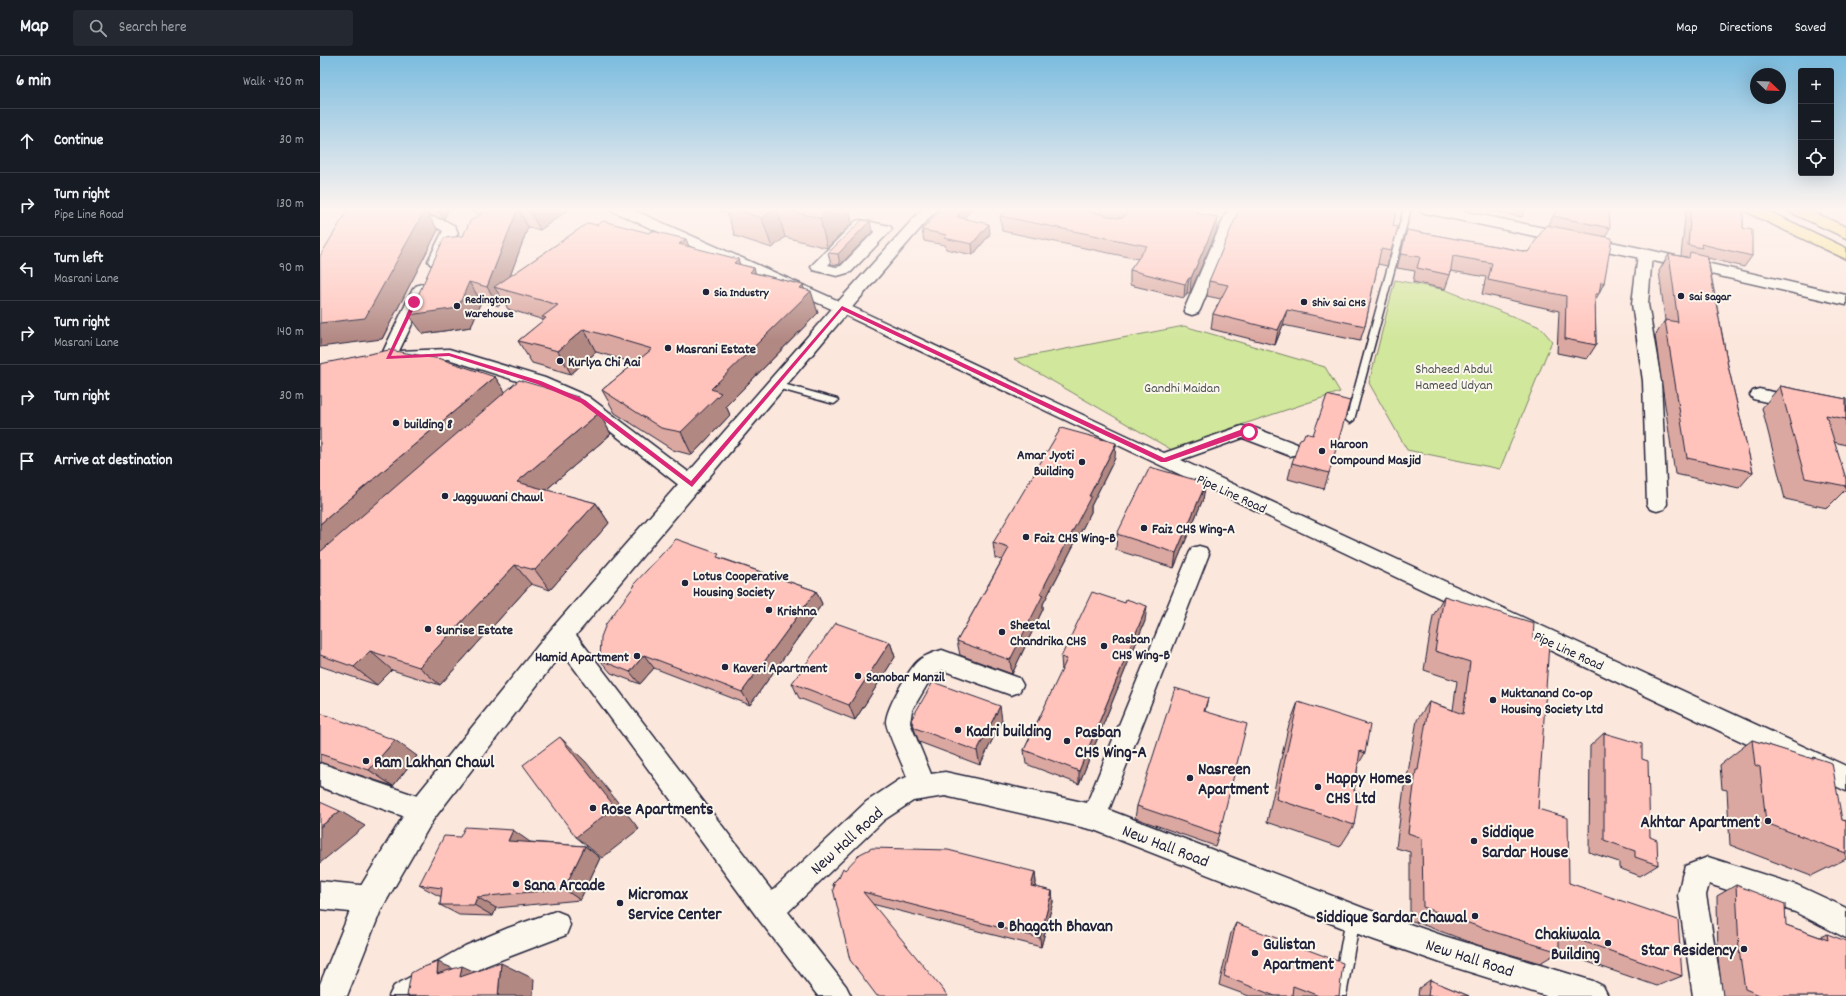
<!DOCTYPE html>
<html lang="en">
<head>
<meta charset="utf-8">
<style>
  :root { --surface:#171b24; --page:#242831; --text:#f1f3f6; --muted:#9ea1a6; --line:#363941 }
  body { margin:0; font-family:Dekko,sans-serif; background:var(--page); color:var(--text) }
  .controls { position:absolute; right:12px; top:12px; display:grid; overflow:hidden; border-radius:4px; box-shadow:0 4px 16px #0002 }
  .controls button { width:36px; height:36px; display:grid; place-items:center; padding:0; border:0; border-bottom:1px solid var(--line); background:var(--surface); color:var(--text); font:20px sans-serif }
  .compass { position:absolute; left:1430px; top:12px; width:36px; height:36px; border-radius:50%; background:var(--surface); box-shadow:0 4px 16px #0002; rotate:113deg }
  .stop { position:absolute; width:12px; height:12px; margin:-9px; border:3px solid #db2777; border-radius:50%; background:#fff }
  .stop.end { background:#db2777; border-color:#fff; box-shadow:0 1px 4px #0008 }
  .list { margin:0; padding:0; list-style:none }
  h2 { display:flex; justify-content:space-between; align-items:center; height:52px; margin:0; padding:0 16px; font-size:17px }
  h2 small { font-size:13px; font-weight:400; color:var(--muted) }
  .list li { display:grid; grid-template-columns:26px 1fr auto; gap:12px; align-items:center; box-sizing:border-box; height:64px; padding:0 16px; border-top:1px solid var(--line) }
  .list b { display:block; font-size:15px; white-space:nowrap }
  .list p { margin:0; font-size:13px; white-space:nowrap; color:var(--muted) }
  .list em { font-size:13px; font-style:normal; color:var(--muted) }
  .icon { flex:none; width:22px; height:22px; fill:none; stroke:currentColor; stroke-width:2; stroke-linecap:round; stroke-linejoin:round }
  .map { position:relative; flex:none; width:1526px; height:940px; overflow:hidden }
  header { display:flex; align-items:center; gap:24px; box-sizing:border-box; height:56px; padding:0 20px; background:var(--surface); border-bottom:1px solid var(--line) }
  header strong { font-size:19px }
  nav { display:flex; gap:22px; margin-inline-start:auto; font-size:14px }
  .search { width:280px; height:36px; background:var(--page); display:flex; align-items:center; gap:10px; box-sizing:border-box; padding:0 14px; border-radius:4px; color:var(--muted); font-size:15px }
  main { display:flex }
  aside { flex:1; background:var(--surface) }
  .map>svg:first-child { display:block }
  .green { fill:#d1e79b; stroke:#7a846b }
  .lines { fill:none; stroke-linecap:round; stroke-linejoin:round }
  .lane-casing { stroke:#22223b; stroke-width:3 }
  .street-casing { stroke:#22223b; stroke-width:3 }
  .secondary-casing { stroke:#22223b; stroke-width:3 }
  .primary-casing { stroke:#22223b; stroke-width:3 }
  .lane { fill:#fbf7ec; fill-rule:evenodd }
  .street { fill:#fbf7ec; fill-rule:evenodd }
  .secondary { fill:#fbf7ec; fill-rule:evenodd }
  .primary { fill:#f6e381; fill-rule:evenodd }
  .wall { fill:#dba8a1; stroke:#22223b }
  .shaded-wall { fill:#b28883; stroke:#22223b }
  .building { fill:#ffc3bb; stroke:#22223b }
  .route { fill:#db2777 }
  .poi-dot { fill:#22223b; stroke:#fbf7ec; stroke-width:1.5 }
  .labels { text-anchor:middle; stroke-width:4; stroke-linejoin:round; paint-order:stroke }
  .far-poi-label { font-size:12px; font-weight:bold; fill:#22223b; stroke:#fbf7ec; text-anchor:start }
  .poi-label { font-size:14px; font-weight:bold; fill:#22223b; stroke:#fbf7ec; text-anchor:start }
  .park-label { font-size:14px; fill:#4e5353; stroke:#fbf7ec }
  .street-label { font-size:14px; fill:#22223b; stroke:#fbf7ec }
  .near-poi-label { font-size:17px; font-weight:bold; fill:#22223b; stroke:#fbf7ec; text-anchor:start }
  .near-street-label { font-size:17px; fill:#22223b; stroke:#fbf7ec }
</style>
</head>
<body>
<header>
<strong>Map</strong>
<div class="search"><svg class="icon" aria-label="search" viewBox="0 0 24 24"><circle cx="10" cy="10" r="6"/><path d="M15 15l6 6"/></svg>Search here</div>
<nav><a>Map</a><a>Directions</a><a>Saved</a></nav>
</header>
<main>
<aside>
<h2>6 min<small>Walk · 420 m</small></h2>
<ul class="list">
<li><svg class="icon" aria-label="ahead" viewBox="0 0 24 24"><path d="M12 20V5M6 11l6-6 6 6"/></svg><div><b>Continue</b></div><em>30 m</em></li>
<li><svg class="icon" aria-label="right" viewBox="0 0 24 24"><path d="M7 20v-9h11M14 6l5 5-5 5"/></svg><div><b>Turn right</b><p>Pipe Line Road</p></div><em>130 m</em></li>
<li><svg class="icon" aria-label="left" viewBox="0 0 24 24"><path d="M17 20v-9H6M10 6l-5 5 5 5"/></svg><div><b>Turn left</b><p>Masrani Lane</p></div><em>90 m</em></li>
<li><svg class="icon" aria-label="right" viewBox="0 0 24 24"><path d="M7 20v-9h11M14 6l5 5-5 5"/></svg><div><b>Turn right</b><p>Masrani Lane</p></div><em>140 m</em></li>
<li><svg class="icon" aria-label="right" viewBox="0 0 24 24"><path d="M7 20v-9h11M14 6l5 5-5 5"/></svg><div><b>Turn right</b></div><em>30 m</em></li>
<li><svg class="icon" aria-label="arrive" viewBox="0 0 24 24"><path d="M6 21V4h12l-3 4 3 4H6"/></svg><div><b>Arrive at destination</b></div></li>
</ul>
</aside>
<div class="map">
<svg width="1526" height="940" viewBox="0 0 1526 940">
  <rect width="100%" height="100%" fill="#fce7dd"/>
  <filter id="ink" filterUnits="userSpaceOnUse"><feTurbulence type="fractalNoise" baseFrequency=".025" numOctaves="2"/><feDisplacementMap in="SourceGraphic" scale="8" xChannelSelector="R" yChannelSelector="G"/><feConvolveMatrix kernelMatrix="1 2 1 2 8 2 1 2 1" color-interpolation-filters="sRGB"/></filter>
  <g filter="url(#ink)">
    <path class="green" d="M1075,224L1126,234L1220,271L1232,285L1180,413L1087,394L1049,327Z
      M864,270L1005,311L1020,336L900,376L866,402L694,303Z"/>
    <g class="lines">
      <defs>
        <path id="lane" d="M1084,152H1091L1034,364L1030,367L1026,364Z
          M456,326L517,343L518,345L514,348L453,331L452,329L453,327Z
          M1033,855L1038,857L1040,862L1026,940H1012L1026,862L1028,857Z"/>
        <path id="street" d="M53,152H77L126,165L135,170L138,177L120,208L115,209L110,208L108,205L123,175L116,171L55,155Z
          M290,152H309L528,249L844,397L922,370L935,372L977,388L979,393L977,398L970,400L923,382L861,404L1526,710V735L516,255L292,155Z
          M908,152H922L880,254L878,257L872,259L866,257L864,254Z
          M541,164L570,170L572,173L531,216L517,220L493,214L491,211L493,208L536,165ZM544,173L555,175L521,210L516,211L508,209Z
          M1325,194L1330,195L1332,198L1328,248L1341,325L1347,448L1344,453L1337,455L1330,453L1327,448L1323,325L1312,248L1318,198L1320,195Z
          M101,228L106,230L109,233L79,295L129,293L225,322L269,341L379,424L382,429L379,434L372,436L365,434L257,349L213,330L128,303L68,307L62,306L60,302L93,233L96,230Z
          M1439,333L1526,351V363L1433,343L1430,339L1433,335Z
          M879,490L886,492L889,498L789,754L1046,853L1124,880L1273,925L1283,930L1288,940H1226L1124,908L1046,881L774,774L625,740L593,745L564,764L468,856L526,930L531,940H498L440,865L234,585L231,578L234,571L242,569L250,571L452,835L546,746L579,724L587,721C584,711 566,674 566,666C566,653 586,619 595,608C602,600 612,597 622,594L699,622L703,629L699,636L691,639L622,614L611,622L592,654L590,667L611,718L625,716L767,747L869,498L872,492Z
          M0,707L112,745L116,754L112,763L103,767L0,731Z
          M1388,801L1477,829L1520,849L1526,852V882L1475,856L1389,828L1386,839L1403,940H1373L1358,839L1362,820L1365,810Z
          M0,825L50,830L60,834L64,844L60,854L50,858L0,853Z
          M236,855L246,859L250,869L246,879L165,910L113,940H69L74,930L145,890L188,872Z"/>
        <path id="secondary" d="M603,152H618L528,256L251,585L113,764L61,854L27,940H0V928L39,833L93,744L233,571L516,248Z
          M1098,152H1128L1325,193L1526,239V249L1325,203L1105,157L1100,155Z"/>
        <path id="primary" d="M1422,152H1442L1526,192V203L1424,155Z
          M1465,152H1485L1526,171V182L1467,155Z"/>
      </defs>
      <use href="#lane" class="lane-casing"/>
      <use href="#street" class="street-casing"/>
      <use href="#secondary" class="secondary-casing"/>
      <use href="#primary" class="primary-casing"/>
      <use href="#lane" class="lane"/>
      <use href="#street" class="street"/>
      <use href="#secondary" class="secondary"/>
      <use href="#primary" class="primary"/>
    </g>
    <path class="wall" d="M29,152H129L124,163L108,159L118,174L62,283Z
      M134,152H251L220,174L208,171L190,220L369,191L420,209L434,212L435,217L483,229L484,233L498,257L406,350L410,359L372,399L353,394L295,357L282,334L315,307L276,296L251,318L212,307L198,285L224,264L188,253L182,242L179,250L161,245L151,271L103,278L143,180L161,158Z
      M391,152H529L532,167L507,192L465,181L452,192L415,180L407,157L392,153Z
      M687,152H868L876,157L896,176L870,237H867L864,242L810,229V214L818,203L682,175L680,160Z
      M1155,152H1206L1202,161Z
      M1366,152H1423V172L1432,200L1424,211L1388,202L1408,310L1433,416L1419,432L1355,418L1335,280L1345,264L1339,215L1349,198L1367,202V201L1361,200Z
      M1233,160L1290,172L1285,181L1284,227L1275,245L1276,289L1267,303L1237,297L1239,255L1162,238L1166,221L1131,215L1130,219L1125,233L1093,226L1095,215L1077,212L1087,174L1208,196L1229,169Z
      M645,162L670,178L653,199L626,193L625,189L604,185L602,174Z
      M1073,170L1071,195L1067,210L1058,208L1045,270L1040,285L963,269L955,289L891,273L893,258L901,243L887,240L889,225Z
      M552,176L520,209L511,208L508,197Z
      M0,308L175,321L185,336L279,357L291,378L226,434L276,447L289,467L230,534L211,528L120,629L72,614L57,629L0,610Z
      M1460,330L1526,343V389L1514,386L1526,423V433L1507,452L1465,443L1442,352Z
      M993,379L1009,417L1004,433L968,423L972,407Z
      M795,402L771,450V456L723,548V553L692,618L640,599L637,585L682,504L675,502L673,487Z
      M886,427L883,443L854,512L796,494L797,478Z
      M401,502L496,535L502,548L430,649L334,612L320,628L291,617L280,604L314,530L313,529Z
      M1124,540L1213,582L1218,753L1249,827L1362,920L1337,930L1239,896L1220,907L1158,889L1090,864V796L1076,792L1084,731L1086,728L1097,664L1109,646L1133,654L1137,625L1104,614L1113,560Z
      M825,565L759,728L706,708L704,694L742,615L741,601Z
      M570,586L575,601L535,664L479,642L472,627Z
      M888,642L885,655L899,778L895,790L815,762L817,750Z
      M978,646L1045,697L1038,709L1034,735V769L1020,791L947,766L968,672Z
      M0,657L97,700L73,730L0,706V707Z
      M591,664H682L660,709L599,686Z
      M1284,677L1330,781L1338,809L1320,820L1299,812V806L1269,796L1270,690Z
      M1432,684L1491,703L1493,701L1522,764L1526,765V803L1491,820L1410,789L1407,734L1402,733L1400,709Z
      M210,786L265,790L280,802L260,844L176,852L173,860L139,859L120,849L121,840H119L99,829Z
      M525,814L715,816L716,827L715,831L732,835L733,846L721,891L552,848L514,831L512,828Z
      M1416,829L1466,869L1500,881L1507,878L1526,940H1403L1398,903L1397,840Z
      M916,867L1019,940H929L899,929L911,877Z
      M1110,924L1149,940H1098L1099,932Z"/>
    <path class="shaded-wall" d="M117,152H129L124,163Z
      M198,152L208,171L185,234L174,231L182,242L179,250L167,231Z
      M215,152H251L220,174L210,155Z
      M457,152L465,181L452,192L442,162Z
      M510,152H529L532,167L507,192L500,162Z
      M643,152H652L638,171L637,161Z
      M105,154L118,174L62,283L0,291V267Z
      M898,161L896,176L870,237L871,222Z
      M550,165L552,176L520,209L518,198Z
      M669,168L670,178L653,199L652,188Z
      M366,183L375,206L359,188Z
      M418,203L426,225L414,207Z
      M434,212L441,235L430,216Z
      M869,222L867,237L864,242L865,228Z
      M149,226L161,245L151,271L103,278L89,259Z
      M483,229L486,240L491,235L498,257L406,350L410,359L372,399L361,376L391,333Z
      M967,254L963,269L955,289L958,274Z
      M264,273L276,296L251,318L238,295Z
      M175,321L189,341L0,506V468Z
      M279,357L291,378L212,446L197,426Z
      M796,387L795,402L771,450V456L723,548V553L692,618L690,604L720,538L769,440Z
      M886,427L883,443L854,512L856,497Z
      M276,447L289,467L230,534L215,514Z
      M195,509L211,528L120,629L99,611Z
      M496,535L502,548L430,649L422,636Z
      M827,550L825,565L759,728V715Z
      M570,586L575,601L535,664L529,649Z
      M50,595L72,614L57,629L34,611Z
      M324,599L334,612L320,628L310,616Z
      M680,650L682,664L660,709L657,695Z
      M240,681L266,706L319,773L282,802L256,781Z
      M75,684L97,700L73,730L49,714Z
      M20,755L45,770L0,807V771Z
      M193,774L210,786L205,797L188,785Z
      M265,790L280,802L260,844L244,833Z
      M715,816L716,827L713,841L711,830Z
      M732,835L733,846L721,891L720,882Z
      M157,841L176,852L173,860L154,849Z
      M118,906L141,916L142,910L177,926L117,918Z
      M181,907L214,923L213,940H178Z"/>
    <path class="building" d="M29,152H100L105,154L45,262L0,267V200Z
      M170,152H198L167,231L149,226L138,252L89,259L124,182L143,180L150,165Z
      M198,152H215L210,155Z
      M410,152H510L500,162L457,152L442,162Z
      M622,152H643L637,161L669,168L652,188L624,182L627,179L602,174Z
      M687,152H754L798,162L804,161L807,157L804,152H868L876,154V157L898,161L871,222H869L865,228L810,214L827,190L680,160Z
      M920,152H1077L1073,170L1078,171L1071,195L1061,193L1045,270L967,254L958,274L893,258L908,229L889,225L918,156Z
      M1238,152H1289L1290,172L1233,160Z
      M1371,152H1423V172L1432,174V200L1381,188L1382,192L1368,189Z
      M542,164L550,165L518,198L508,197Z
      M283,165L329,177L332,175L366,183L359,188L418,203L414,207L434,212L430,216L483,229L480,232L491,235L391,333L401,337L361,376L341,372L282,334L332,293L264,273L238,295L198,285L226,262L222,261L238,249L174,231L268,167L277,169Z
      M1226,169L1292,182L1284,227L1281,226L1279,238H1275L1276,289L1245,283L1246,240L1168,224L1172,207L1133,200L1130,219L1097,212L1100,201L1081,198L1087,174L1208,196Z
      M1370,196L1387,200L1408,310L1433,416L1367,402L1345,264L1358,266L1349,198L1369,202Z
      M69,294L121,303L175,321L0,468V308Z
      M199,324L258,341L279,357L197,426L276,447L215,514L195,509L99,611L50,595L34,611L0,599V496Z
      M1460,330L1526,343V363L1506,359L1526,423V430L1485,422Z
      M1007,339L1030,345L1009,417L972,407L980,383L983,382L985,377L993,379Z
      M741,372L796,387L769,440H771L720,538L723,539L690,604L637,585L689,492L673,487Z
      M830,411L886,427L856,497L797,478Z
      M356,483L399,498L397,501L496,535L422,636L324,599L310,616L280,604L281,581L286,568L315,529H313Z
      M772,536L805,547L806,543L827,550L759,715L704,694L747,603L741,601Z
      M1124,540L1214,567L1213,582L1229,587L1218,753L1248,762L1249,827L1358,864L1362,920L1239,877V896L1174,876L1103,851L1102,782L1088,777L1096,714H1098L1109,646L1143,658L1150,606L1115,595Z
      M516,567L570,586L529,649L472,627Z
      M613,626L680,650L657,695L595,672L591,664Z
      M855,632L888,642L884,655L927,668L899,778L817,750Z
      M978,646L1050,669L1045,697L1040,695L1034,735L1039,737L1034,769L956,743Z
      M0,657L75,684L49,714L0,698Z
      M1284,677L1322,688V703L1328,705L1330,781L1337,784L1338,809L1315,801V795L1284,784Z
      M240,681L295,751L256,781L203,709Z
      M1432,684L1493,703V701L1512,707L1522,764L1526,765V797L1446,767L1440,711L1435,709Z
      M0,746L20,755L0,771Z
      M145,771L193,774L188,785L265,790L244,833L157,841L154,849H120L122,832L99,829L124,780L140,781Z
      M552,792L628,794L715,816L711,830L732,835L720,882L543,836L628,940H557L530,904L513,833L515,829L512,828L519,821L523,812L525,814L540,798Z
      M1416,829L1465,848L1466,869L1508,884L1507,878L1526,885V940H1442L1425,933L1419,894Z
      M916,867L1023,907L1019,940H999L973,930L972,940H955L904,920Z
      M118,906L117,918L142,910L140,921L181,907L178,940H87L91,917L98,913Z
      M1110,924L1149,940H1108Z"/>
  </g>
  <linearGradient id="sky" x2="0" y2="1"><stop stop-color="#7bbcdf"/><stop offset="0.54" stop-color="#fef4f0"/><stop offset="1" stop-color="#fef4f0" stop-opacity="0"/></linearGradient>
  <rect width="1526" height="284" fill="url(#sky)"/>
  <path class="route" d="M93,245L97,246L71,300L129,297L221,325L265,344L371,425L522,250L844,402L920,374L929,373L932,376L846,406H841L522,254L372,431L261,347L217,328L129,300L66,303Z"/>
  <g class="poi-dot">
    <circle cx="386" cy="236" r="4"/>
    <circle cx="1361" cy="240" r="4"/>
    <circle cx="984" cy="246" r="4"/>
    <circle cx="137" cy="250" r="4"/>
    <circle cx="348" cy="292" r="4"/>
    <circle cx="240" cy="305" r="4"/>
    <circle cx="76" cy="367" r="4"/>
    <circle cx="1002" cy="395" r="4"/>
    <circle cx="762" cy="406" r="4"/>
    <circle cx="125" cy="440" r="4"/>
    <circle cx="824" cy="472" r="4"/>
    <circle cx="706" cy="481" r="4"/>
    <circle cx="365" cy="527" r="4"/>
    <circle cx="449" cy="554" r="4"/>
    <circle cx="108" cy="573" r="4"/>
    <circle cx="682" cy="576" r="4"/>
    <circle cx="784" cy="590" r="4"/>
    <circle cx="317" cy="600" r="4"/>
    <circle cx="405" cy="611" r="4"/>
    <circle cx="538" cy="620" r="4"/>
    <circle cx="1173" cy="644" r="4"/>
    <circle cx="638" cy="674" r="4"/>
    <circle cx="747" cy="685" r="4"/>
    <circle cx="46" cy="705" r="4"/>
    <circle cx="870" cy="722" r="4"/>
    <circle cx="998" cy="731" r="4"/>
    <circle cx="273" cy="752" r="4"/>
    <circle cx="1448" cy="765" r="4"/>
    <circle cx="1154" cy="785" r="4"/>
    <circle cx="196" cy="828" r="4"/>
    <circle cx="300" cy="847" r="4"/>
    <circle cx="1155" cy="860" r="4"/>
    <circle cx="681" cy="869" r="4"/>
    <circle cx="1288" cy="887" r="4"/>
    <circle cx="1424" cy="893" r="4"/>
    <circle cx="935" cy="897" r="4"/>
  </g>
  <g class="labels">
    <g class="far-poi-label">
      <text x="394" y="240">Sia Industry</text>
      <text x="1369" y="244">Sai Sagar</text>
      <text x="145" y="247">Redington<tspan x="145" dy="14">Warehouse</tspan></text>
      <text x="992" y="250">Shiv Sai CHS</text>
    </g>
    <g class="poi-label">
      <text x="356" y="297">Masrani Estate</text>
      <text x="248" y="310">Kurlya Chi Aai</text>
      <text x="84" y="372">building 8</text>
      <text x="1010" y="392">Haroon<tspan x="1010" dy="16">Compound Masjid</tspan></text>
      <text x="754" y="403" text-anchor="end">Amar Jyoti<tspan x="754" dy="16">Building</tspan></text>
      <text x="133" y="445">Jagguwani Chawl</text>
      <text x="832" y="477">Faiz CHS Wing-A</text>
      <text x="714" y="486">Faiz CHS Wing-B</text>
      <text x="373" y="524">Lotus Cooperative<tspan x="373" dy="16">Housing Society</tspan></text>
      <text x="457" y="559">Krishna</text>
      <text x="690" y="573">Sheetal<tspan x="690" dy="16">Chandrika CHS</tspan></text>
      <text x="116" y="578">Sunrise Estate</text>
      <text x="792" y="587">Pasban<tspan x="792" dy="16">CHS Wing-B</tspan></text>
      <text x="309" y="605" text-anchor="end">Hamid Apartment</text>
      <text x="413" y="616">Kaveri Apartment</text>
      <text x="546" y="625">Sanobar Manzil</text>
      <text x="1181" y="641">Muktanand Co-op<tspan x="1181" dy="16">Housing Society Ltd</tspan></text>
    </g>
    <g class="park-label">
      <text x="1134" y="317">Shaheed Abdul<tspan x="1134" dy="16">Hameed Udyan</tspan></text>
      <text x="862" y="336">Gandhi Maidan</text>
    </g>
    <g class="street-label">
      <text transform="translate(912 437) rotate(25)" y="5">Pipe Line Road</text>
      <text transform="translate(1249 594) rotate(25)" y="5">Pipe Line Road</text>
    </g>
    <g class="near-poi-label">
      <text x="646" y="680">Kadri building</text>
      <text x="755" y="681">Pasban<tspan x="755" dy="20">CHS Wing-A</tspan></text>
      <text x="54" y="711">Ram Lakhan Chawl</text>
      <text x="878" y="718">Nasreen<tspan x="878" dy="20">Apartment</tspan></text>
      <text x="1006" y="727">Happy Homes<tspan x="1006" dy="20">CHS Ltd</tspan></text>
      <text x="281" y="758">Rose Apartments</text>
      <text x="1440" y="771" text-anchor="end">Akhtar Apartment</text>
      <text x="1162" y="781">Siddique<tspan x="1162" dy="20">Sardar House</tspan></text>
      <text x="204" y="834">Sana Arcade</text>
      <text x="308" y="843">Micromax<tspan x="308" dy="20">Service Center</tspan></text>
      <text x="1147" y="866" text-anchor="end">Siddique Sardar Chawal</text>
      <text x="689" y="875">Bhagath Bhavan</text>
      <text x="1280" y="883" text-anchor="end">Chakiwala<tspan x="1280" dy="20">Building</tspan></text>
      <text x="943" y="893">Gulistan<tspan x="943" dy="20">Apartment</tspan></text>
      <text x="1416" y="899" text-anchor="end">Star Residency</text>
    </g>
    <g class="near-street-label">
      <text transform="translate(526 784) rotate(-42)" y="6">New Hall Road</text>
      <text transform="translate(846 789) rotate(21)" y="6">New Hall Road</text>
      <text transform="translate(1150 901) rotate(18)" y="6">New Hall Road</text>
    </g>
  </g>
</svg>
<div class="controls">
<button>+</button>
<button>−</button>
<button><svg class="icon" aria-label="locate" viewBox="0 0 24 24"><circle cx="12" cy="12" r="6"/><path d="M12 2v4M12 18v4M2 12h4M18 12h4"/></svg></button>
</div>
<svg class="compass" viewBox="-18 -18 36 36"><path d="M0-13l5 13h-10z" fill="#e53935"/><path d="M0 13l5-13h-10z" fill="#9ea1a6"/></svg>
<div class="stop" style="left:929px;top:376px"></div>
<div class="stop end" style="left:94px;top:246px"></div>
</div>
</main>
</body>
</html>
